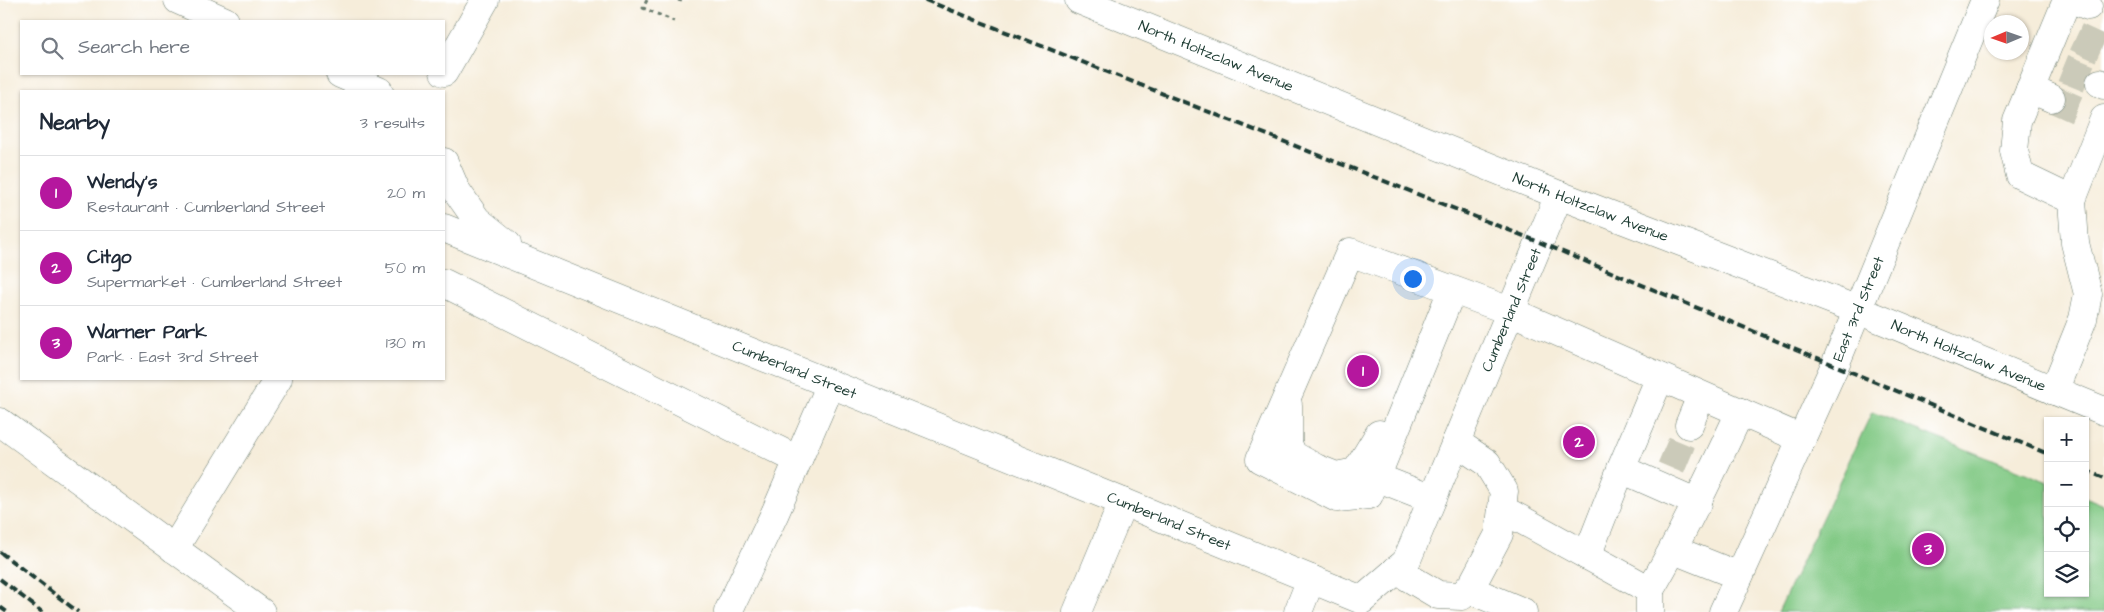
<!DOCTYPE html>
<html lang="en">
<head>
<meta charset="utf-8">
<style>
  :root { --surface:#fff; --page:#f6f6f7; --text:#1f2937; --muted:#747a83; --line:#e0e1e3; --accent:#b5179e }
  body { margin:0; font-family:"Architects Daughter",sans-serif; background:var(--page); color:var(--text) }
  .controls { position:absolute; right:15px; bottom:15px; display:grid; overflow:hidden; border-radius:0px; box-shadow:0 1px 4px #0004 }
  .controls button { width:45px; height:45px; display:grid; place-items:center; padding:0; border:0; border-bottom:1px solid var(--line); background:var(--surface); color:var(--text); font:25px sans-serif }
  .compass { position:absolute; left:1984px; top:15px; width:45px; height:45px; border-radius:50%; background:var(--surface); box-shadow:0 1px 4px #0004; rotate:268deg }
  .you { position:absolute; left:1412px; top:278px; width:18px; height:18px; margin:-12px; border:4px solid #fff; border-radius:50%; background:#1a73e8; box-shadow:0 0 0 8px #1a73e833 }
  .badge { display:grid; place-items:center; width:32px; height:32px; border-radius:50%; background:var(--accent); color:#fff; font-size:16px; font-weight:700 }
  .pin { position:absolute; translate:-50% -50%; border:2px solid #fff; box-shadow:0 1px 5px #0006 }
  .list { margin:0; padding:0; list-style:none }
  h2 { display:flex; justify-content:space-between; align-items:center; height:65px; margin:0; padding:0 20px; font-size:21px }
  h2 small { font-size:16px; font-weight:400; color:var(--muted) }
  .list li { display:grid; grid-template-columns:32px 1fr auto; gap:15px; align-items:center; box-sizing:border-box; height:75px; padding:0 20px; border-top:1px solid var(--line) }
  .list b { display:block; font-size:19px; white-space:nowrap }
  .list p { margin:0; font-size:16px; white-space:nowrap; color:var(--muted) }
  .list em { font-size:16px; font-style:normal; color:var(--muted) }
  .icon { flex:none; width:28px; height:28px; fill:none; stroke:currentColor; stroke-width:2; stroke-linecap:round; stroke-linejoin:round }
  .map { position:relative; flex:none; width:2104px; height:612px; overflow:hidden }
  .search { position:absolute; background:var(--surface); box-shadow:0 1px 4px #0004; left:20px; top:20px; width:425px; height:55px; display:flex; align-items:center; gap:12px; box-sizing:border-box; padding:0 18px; border-radius:0px; color:var(--muted); font-size:19px }
  .panel { position:absolute; background:var(--surface); box-shadow:0 1px 4px #0004; left:20px; top:90px; width:425px; height:290px; border-radius:0px }
  .map>svg:first-child { display:block }
  .green { fill:#82c985; stroke:#50835c }
  .lines { fill:none; stroke-linecap:round; stroke-linejoin:round }
  .minor-tunnel { stroke:#cbcab9; stroke-width:28; stroke-dasharray:28 14; stroke-linecap:butt }
  .minor-casing { stroke:#6a7b6e; stroke-width:29 }
  .major-casing { stroke:#6a7b6e; stroke-width:29 }
  .path { stroke:#6a7b6e; stroke-width:3; stroke-dasharray:4 4; stroke-linecap:butt }
  .minor { stroke:#fff; stroke-width:28 }
  .major { stroke:#fff; stroke-width:28 }
  .rail { stroke:#1f3d34; stroke-width:4; stroke-dasharray:8 4; stroke-linecap:butt }
  .labels { text-anchor:middle; stroke-width:4; stroke-linejoin:round; paint-order:stroke }
  .street-label { font-size:15px; fill:#1f3d34; stroke:#fff }
</style>
</head>
<body>
<div class="map">
<svg width="2104" height="612" viewBox="0 0 2104 612">
  <rect width="100%" height="100%" fill="#fff"/>
  <filter id="ink" filterUnits="userSpaceOnUse"><feTurbulence type="fractalNoise" baseFrequency=".02" numOctaves="2"/><feDisplacementMap in="SourceGraphic" scale="10" xChannelSelector="R" yChannelSelector="G"/><feConvolveMatrix kernelMatrix="1 2 1 2 8 2 1 2 1" color-interpolation-filters="sRGB"/></filter>
  <filter id="wash" filterUnits="userSpaceOnUse"><feTurbulence type="fractalNoise" baseFrequency=".0096" numOctaves="4" result="noise"/><feDisplacementMap in="SourceGraphic" scale="20" xChannelSelector="R" yChannelSelector="G"/><feGaussianBlur stdDeviation="1.12" result="paint"/><feColorMatrix in="noise" values="0 0 0 0 0 0 0 0 0 0 0 0 0 0 0 0 0 1.4 0 .05"/><feComposite in="paint" operator="in"/></filter>
  <g filter="url(#wash)">
    <rect width="100%" height="100%" fill="#f6edda"/>
    <path class="green" d="M1872,412L2048,482V593H2085V497L2104,505V612H1778Z"/>
  </g>
  <g filter="url(#ink)">
    <g class="lines">
      <path class="minor-tunnel" d="M2076,37L2104,50
        M2063,68L2100,83
        M2051,98L2087,114
        M1671,468L1689,425"/>
      <defs>
        <g id="minor">
          <path d="M178,0L225,21"/>
          <path d="M2067,0L2017,121L2014,151L2020,175L2072,200"/>
          <path d="M2074,0L2088,6"/>
          <path d="M444,72L485,0"/>
          <path d="M340,74L379,91"/>
          <path d="M2100,83L2104,85"/>
          <path d="M2030,89L2051,98"/>
          <path d="M444,162L456,190L477,220L507,244"/>
          <path id="s1" d="M444,228L1123,502L1362,600L1406,562L1559,195"/>
          <path d="M444,283L798,460"/>
          <path d="M1452,290L1369,495L1337,498L1260,459L1350,252L1510,311L1740,412C1712,473 1684,532 1650,590"/>
          <path d="M1660,377L1621,469L1698,503"/>
          <path d="M2054,391L2083,319L2088,294L2075,243L2072,200L2104,119"/>
          <path d="M1288,405V444L1293,455L1316,468L1336,476L1356,472L1379,434"/>
          <path d="M1740,412L1802,439"/>
          <path d="M0,422L261,612"/>
          <path d="M1689,425L1701,396"/>
          <path d="M1376,477L1432,499"/>
          <path d="M1502,509L1650,590V612"/>
          <path d="M174,549L278,379"/>
          <path d="M1674,550L1739,576"/>
          <path d="M1587,556L1621,469"/>
          <path d="M1396,570L1438,595L1462,596L1473,583L1499,534L1504,491L1487,463L1456,442"/>
          <path d="M1468,589L1523,612"/>
          <path d="M728,612L775,513L831,384"/>
          <path d="M1077,612L1123,502"/>
          <path d="M1298,612L1311,579"/>
        </g>
        <g id="major">
          <path id="s2" d="M1079,0L1559,195L1858,310L2104,411"/>
          <path id="s3" d="M1723,612L1835,365L1985,0"/>
        </g>
      </defs>
      <use href="#minor" class="minor-casing"/>
      <use href="#major" class="major-casing"/>
      <path class="path" d="M647,0L643,8L674,21
        M678,0L682,1"/>
      <use href="#minor" class="minor"/>
      <use href="#major" class="major"/>
      <path class="rail" d="M925,0L1539,242L2048,454
        M2085,470L2104,478
        M0,552L78,612
        M0,579L42,612
        M0,607L7,612"/>
    </g>
  </g>
  <g class="labels">
    <g class="street-label">
      <text dy="5" stroke="none"><textPath href="#s2" startOffset="148">North Holtzclaw Avenue</textPath></text>
      <text dy="5" stroke="none"><textPath href="#s2" startOffset="552">North Holtzclaw Avenue</textPath></text>
      <text dy="5" stroke="none"><textPath href="#s3" startOffset="332">East 3rd Street</textPath></text>
      <text dy="5" stroke="none"><textPath href="#s1" startOffset="1322">Cumberland Street</textPath></text>
      <text dy="5" stroke="none"><textPath href="#s2" startOffset="958">North Holtzclaw Avenue</textPath></text>
      <text dy="5" stroke="none"><textPath href="#s1" startOffset="378">Cumberland Street</textPath></text>
      <text dy="5" stroke="none"><textPath href="#s1" startOffset="782">Cumberland Street</textPath></text>
    </g>
  </g>
</svg>
<div class="controls">
<button>+</button>
<button>−</button>
<button><svg class="icon" aria-label="locate" viewBox="0 0 24 24"><circle cx="12" cy="12" r="6"/><path d="M12 2v4M12 18v4M2 12h4M18 12h4"/></svg></button>
<button><svg class="icon" aria-label="layers" viewBox="0 0 24 24"><path d="M12 4l9 5-9 5-9-5zM3 14l9 5 9-5"/></svg></button>
</div>
<svg class="compass" viewBox="-18 -18 36 36"><path d="M0-13l5 13h-10z" fill="#e53935"/><path d="M0 13l5-13h-10z" fill="#747a83"/></svg>
<div class="you"></div>
<div class="pin badge" style="left:1363px;top:371px">1</div>
<div class="pin badge" style="left:1579px;top:442px">2</div>
<div class="pin badge" style="left:1928px;top:549px">3</div>
<div class="search"><svg class="icon" aria-label="search" viewBox="0 0 24 24"><circle cx="10" cy="10" r="6"/><path d="M15 15l6 6"/></svg>Search here</div>
<section class="panel">
<h2>Nearby<small>3 results</small></h2>
<ul class="list">
<li><span class="badge">1</span><div><b>Wendy's</b><p>Restaurant · Cumberland Street</p></div><em>20 m</em></li>
<li><span class="badge">2</span><div><b>Citgo</b><p>Supermarket · Cumberland Street</p></div><em>50 m</em></li>
<li><span class="badge">3</span><div><b>Warner Park</b><p>Park · East 3rd Street</p></div><em>130 m</em></li>
</ul>
</section>
</div>
</body>
</html>
